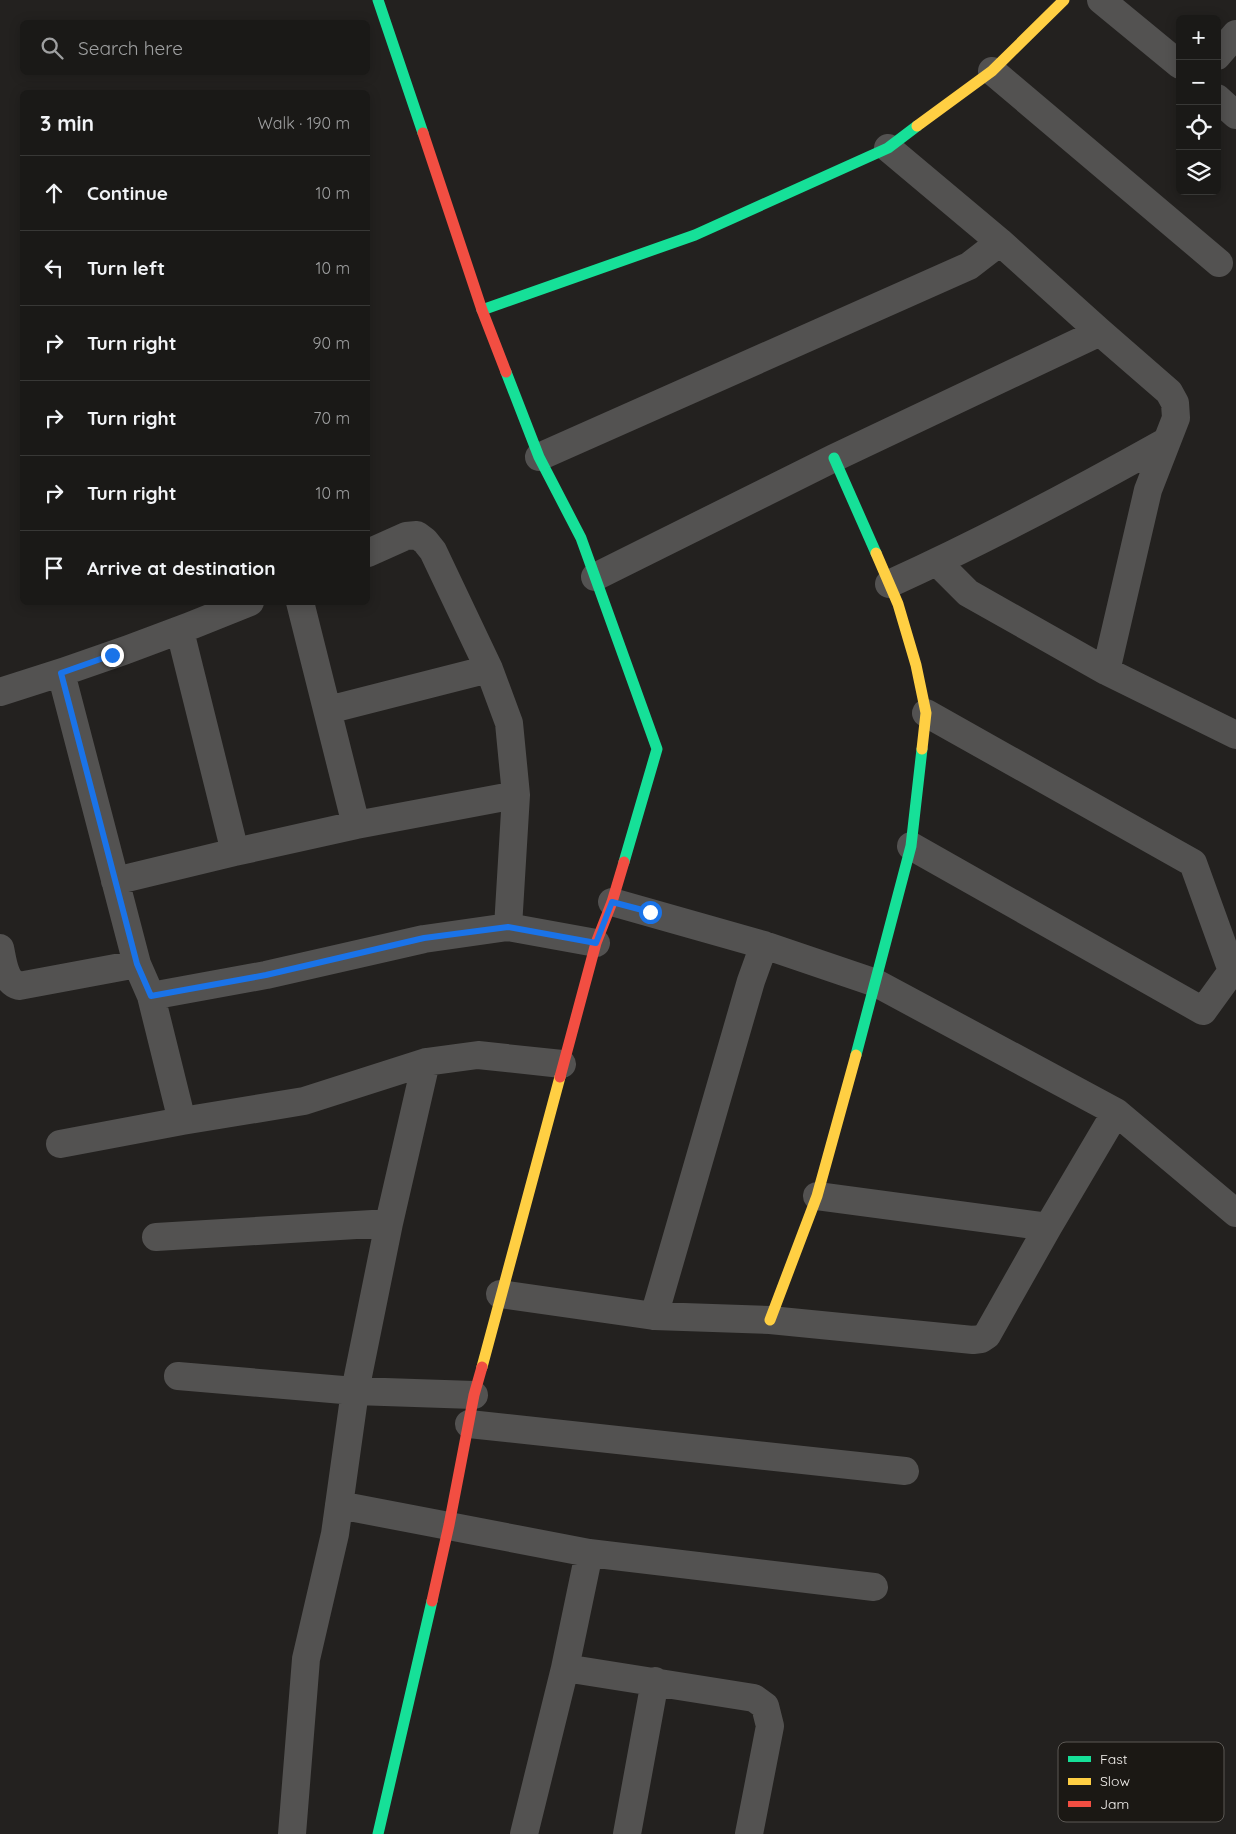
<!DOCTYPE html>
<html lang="en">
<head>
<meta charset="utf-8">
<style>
  :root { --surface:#1a1917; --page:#232220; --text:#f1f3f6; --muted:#9fa0a1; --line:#383836 }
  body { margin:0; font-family:Quicksand,sans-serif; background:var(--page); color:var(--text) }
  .controls { position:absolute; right:15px; top:15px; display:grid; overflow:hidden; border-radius:8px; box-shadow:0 2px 12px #0003 }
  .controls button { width:45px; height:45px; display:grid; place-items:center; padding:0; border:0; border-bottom:1px solid var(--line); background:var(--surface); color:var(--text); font:25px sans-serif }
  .stop { position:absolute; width:15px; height:15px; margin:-11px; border:4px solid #1a73e8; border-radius:50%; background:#fff }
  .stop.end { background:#1a73e8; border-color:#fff; box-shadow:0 1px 5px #0008 }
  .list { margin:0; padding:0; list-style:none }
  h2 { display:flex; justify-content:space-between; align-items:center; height:65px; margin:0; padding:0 20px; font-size:21px }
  h2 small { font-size:16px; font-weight:400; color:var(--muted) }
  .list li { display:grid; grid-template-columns:32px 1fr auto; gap:15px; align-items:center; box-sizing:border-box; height:75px; padding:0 20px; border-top:1px solid var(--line) }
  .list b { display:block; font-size:19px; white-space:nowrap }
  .list em { font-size:16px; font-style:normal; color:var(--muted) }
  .icon { flex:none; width:28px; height:28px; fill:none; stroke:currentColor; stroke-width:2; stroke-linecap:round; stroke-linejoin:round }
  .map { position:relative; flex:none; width:1236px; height:1834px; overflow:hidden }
  .search { position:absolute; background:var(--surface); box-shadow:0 2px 12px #0003; left:20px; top:20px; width:350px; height:55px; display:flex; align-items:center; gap:12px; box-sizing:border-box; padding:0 18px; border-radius:8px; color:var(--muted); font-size:19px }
  .panel { position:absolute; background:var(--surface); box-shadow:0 2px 12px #0003; left:20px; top:90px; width:350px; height:515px; border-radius:8px }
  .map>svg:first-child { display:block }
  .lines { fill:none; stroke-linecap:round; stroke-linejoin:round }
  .street { stroke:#535251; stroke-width:28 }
  .fast { stroke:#16e098; stroke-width:11 }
  .slow { stroke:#ffcf43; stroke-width:11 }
  .jam { stroke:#f24e42; stroke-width:11 }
  .route { stroke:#1a73e8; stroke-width:6 }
  .key { fill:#1b1814; stroke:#5c5955; stroke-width:1 }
  .key-label { font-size:14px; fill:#f4f1ee }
</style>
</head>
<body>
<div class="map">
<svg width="1236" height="1834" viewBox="0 0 1236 1834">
  <rect width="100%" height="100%" fill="#23211f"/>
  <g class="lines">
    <path class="street" d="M1101,0L1180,65
      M1217,56L1236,34
      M992,71L1219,263
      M1217,98L1236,115
      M888,148L1000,242L1100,332L1169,392L1175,403L1176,418L1148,490L1106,671
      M539,457L969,266L1000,242
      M368,553L406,536L417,535L425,541L433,551L489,669L509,723L516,795L508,927
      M937,562L968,593L1106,671L1236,735
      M595,577L834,458L1100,332
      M889,584C984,541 1076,492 1167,441
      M300,602L356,825
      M180,631L235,852
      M61,673L137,964L151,996L182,1121
      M0,692C85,666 168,636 250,602
      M328,710L489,669
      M911,846L1203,1011L1232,971L1193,863L926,713
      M115,881L235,852L356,825L516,795
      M612,902L764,945L876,983L1116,1112L1236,1213
      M0,948C3,961 4,982 19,986L137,964
      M151,996L266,975L424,939L508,927L596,943
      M60,1144L182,1121L304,1101L426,1062L478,1055L562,1064
      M817,1196L1048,1227
      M156,1237L389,1223
      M500,1294L654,1316L770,1320L973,1340L981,1339L987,1335L1048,1227L1116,1112
      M654,1316L751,981L764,945
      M178,1376L355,1391L474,1395
      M469,1424L905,1471
      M339,1505L589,1553L874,1587
      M565,1668L754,1698L765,1706L770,1726L749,1834
      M292,1834L306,1659L335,1534L355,1391L389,1223L426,1062
      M524,1834L565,1668L589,1553
      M627,1834L655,1681"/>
    <path class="fast" d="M378,0L423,133
      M482,310L695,235L888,148L917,126
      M506,372L539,457L581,538L657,749L624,862
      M834,458L876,553
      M856,1055L911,846L922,749
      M378,1834L432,1601"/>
    <path class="slow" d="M917,126L992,71L1064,0
      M876,553L898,604L916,665L926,713L922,749
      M770,1320L817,1196L856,1055
      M482,1367L560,1077"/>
    <path class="jam" d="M423,133L482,310L506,372
      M560,1077L596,943L612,902L624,862
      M432,1601L449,1525L474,1395L482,1367"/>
  </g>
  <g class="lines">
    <path class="route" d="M112,655L61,673L137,964L151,996L266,975L424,938L508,927L596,943L612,902L650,912"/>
  </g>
  <rect x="1058" y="1742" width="166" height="80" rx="8" class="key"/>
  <rect x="1068" y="1756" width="23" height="6" fill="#16e098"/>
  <rect x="1068" y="1778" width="23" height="7" fill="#ffcf43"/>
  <rect x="1068" y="1801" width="23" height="6" fill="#f24e42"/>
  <g class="key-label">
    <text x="1100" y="1764">Fast</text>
    <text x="1100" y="1786">Slow</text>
    <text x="1100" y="1809">Jam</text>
  </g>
</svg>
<div class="controls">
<button>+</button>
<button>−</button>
<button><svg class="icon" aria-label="locate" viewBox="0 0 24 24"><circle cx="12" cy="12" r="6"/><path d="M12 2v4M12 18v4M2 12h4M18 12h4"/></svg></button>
<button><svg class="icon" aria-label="layers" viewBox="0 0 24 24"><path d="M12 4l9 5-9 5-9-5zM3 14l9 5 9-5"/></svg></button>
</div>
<div class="stop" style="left:650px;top:912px"></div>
<div class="stop end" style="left:112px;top:655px"></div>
<div class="search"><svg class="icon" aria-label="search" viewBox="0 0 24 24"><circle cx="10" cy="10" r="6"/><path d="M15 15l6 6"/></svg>Search here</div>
<section class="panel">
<h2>3 min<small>Walk · 190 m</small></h2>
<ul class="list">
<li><svg class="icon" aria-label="ahead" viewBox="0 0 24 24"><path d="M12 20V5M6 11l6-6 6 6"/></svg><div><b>Continue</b></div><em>10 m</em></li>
<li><svg class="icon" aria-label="left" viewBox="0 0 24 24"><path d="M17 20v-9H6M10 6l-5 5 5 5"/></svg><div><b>Turn left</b></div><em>10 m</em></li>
<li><svg class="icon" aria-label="right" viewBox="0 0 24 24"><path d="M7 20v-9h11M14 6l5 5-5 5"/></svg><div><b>Turn right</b></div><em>90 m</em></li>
<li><svg class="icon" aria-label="right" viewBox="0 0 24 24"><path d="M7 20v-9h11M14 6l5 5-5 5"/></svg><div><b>Turn right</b></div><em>70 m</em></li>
<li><svg class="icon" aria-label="right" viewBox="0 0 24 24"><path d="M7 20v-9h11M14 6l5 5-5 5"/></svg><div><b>Turn right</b></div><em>10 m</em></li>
<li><svg class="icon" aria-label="arrive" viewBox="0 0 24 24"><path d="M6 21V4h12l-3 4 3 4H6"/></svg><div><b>Arrive at destination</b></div></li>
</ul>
</section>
</div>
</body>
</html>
